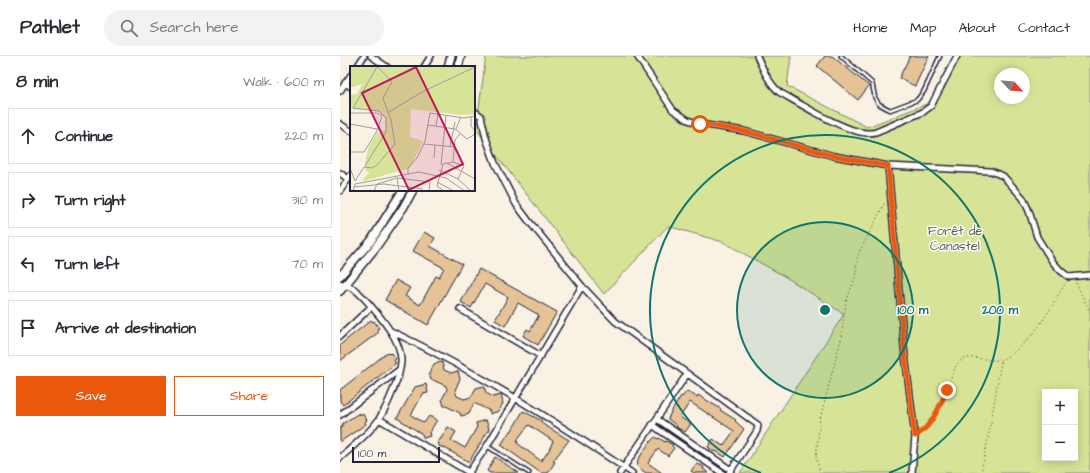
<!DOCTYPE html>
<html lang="en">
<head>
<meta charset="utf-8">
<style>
  :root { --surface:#fff; --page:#f2f2f3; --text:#2b2b33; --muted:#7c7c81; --line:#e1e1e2; --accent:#ea580c }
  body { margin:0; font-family:"Architects Daughter",sans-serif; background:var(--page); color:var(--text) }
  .controls { position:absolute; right:12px; bottom:12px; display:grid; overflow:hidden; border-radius:0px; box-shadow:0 2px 10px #0003 }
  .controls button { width:36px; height:36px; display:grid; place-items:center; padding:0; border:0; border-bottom:1px solid var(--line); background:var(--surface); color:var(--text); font:20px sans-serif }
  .compass { position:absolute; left:654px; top:12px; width:36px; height:36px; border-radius:50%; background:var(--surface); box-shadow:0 2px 10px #0003; rotate:116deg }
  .scale { position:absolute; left:12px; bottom:10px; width:88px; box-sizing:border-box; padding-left:4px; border:2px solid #22223b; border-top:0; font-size:11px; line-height:14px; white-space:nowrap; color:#22223b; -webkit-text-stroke:3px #fdfcf7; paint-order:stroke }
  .stop { position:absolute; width:12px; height:12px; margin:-9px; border:3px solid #ea580c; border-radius:50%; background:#fff }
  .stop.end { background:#ea580c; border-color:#fff; box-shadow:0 1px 4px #0008 }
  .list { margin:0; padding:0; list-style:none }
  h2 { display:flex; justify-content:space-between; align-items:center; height:52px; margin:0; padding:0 16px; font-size:17px }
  h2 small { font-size:13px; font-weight:400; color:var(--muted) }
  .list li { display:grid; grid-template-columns:26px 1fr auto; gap:12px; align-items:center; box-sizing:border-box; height:56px; margin:0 8px 8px; padding:0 8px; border:1px solid var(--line); border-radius:0px }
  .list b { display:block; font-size:15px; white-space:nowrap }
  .list em { font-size:13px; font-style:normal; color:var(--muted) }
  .actions { display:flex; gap:8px; padding:12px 16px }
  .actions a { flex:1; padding:9px 0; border:1px solid var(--accent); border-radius:0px; text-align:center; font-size:14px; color:var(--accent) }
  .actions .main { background:var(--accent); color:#fff }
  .icon { flex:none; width:22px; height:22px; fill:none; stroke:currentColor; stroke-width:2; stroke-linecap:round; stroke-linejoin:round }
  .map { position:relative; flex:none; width:750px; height:417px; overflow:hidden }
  header { display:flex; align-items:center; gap:24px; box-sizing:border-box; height:56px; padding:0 20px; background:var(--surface); border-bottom:1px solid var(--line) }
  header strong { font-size:19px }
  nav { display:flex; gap:22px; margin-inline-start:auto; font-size:14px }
  .search { width:280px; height:36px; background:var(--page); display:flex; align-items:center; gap:10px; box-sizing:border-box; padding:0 14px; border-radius:22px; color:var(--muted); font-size:15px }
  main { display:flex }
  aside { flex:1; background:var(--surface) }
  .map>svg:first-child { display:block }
  .green { fill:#d7e497; stroke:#7c8369; fill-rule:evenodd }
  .building { fill:#e5c396; stroke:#22223b; fill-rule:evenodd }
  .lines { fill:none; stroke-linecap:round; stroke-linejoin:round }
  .lane-casing { stroke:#22223b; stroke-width:5.5 }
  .street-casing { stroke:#22223b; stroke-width:8 }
  .secondary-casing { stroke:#22223b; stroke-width:10 }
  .path { stroke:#22223b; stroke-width:1; stroke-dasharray:1 3; stroke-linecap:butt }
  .lane { stroke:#fdfcf7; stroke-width:2.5 }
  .street { stroke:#fdfcf7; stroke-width:5 }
  .secondary { stroke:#fdfcf7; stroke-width:7 }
  .route { stroke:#ea580c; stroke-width:5 }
  .ring { fill:none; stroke:#0f766e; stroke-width:2 }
  .labels { text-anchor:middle; stroke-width:3; stroke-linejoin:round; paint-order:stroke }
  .park-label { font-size:13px; fill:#585c57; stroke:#fdfcf7 }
  .inset-road { fill:none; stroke:#a29ea0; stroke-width:1 }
  .view { fill:#c2185b; fill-opacity:0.15; stroke:#c2185b; stroke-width:2 }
  .inset-edge { fill:none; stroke:#22223b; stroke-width:2 }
  .centre { fill:#0f766e; stroke:#fdfcf7; stroke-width:2 }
  .ring-label { font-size:12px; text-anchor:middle; font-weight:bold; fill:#0f766e; stroke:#fdfcf7; stroke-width:3; stroke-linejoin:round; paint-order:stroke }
</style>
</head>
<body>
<header>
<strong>Pathlet</strong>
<div class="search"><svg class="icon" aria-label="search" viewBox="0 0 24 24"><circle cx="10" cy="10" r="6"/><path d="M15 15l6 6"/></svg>Search here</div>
<nav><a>Home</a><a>Map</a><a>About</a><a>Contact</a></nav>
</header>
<main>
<aside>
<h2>8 min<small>Walk · 600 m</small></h2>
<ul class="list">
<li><svg class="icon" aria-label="ahead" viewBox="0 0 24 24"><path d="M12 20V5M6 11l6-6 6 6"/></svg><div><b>Continue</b></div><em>220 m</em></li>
<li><svg class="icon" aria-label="right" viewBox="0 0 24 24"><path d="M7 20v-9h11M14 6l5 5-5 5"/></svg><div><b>Turn right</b></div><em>310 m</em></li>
<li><svg class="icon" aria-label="left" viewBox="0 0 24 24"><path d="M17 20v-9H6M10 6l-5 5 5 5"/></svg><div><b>Turn left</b></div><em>70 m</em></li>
<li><svg class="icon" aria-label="arrive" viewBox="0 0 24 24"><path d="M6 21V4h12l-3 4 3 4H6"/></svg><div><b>Arrive at destination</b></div></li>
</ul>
<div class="actions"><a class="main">Save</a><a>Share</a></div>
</aside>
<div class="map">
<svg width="750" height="417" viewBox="0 0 750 417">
  <rect width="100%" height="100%" fill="#f8f1e4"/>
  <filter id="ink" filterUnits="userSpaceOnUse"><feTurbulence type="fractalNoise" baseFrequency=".025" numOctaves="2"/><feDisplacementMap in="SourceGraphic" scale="8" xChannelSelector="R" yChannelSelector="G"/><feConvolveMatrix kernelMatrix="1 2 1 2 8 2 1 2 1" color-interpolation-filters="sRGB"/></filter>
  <g filter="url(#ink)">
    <path class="green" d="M146,0H451L447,30L527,71L589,47L618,0H750V417H400L504,258L444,220L383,186L328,170L264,238L136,73ZM660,18H684V42H660ZM705,336H735V402H705Z"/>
    <path class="building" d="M485,0H492L529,30L518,44L477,10Z
      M570,0H589L575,30L559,22Z
      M84,176L95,182L90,190L122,208L88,269L45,244L56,224L70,232L65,240L80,249L96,220L99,221L104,212L73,195Z
      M139,213L217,256L198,289L183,280L187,273L190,275L199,259L178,247L165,270L155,264L168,241L145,228L131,252L121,246Z
      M31,264L33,266L34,265L39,272L37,273L39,276L0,305V289Z
      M48,296L50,298L51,297L56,303L54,305L56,307L3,349L0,345V334Z
      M102,306L104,314L111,317L118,315L120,323L115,334L117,340L124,343L131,341L136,332L144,330L146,337L153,341L161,339L163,347L159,355L150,358V355L134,347L129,358L121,360L120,357L106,350H104L102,343L107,334L106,330L93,324H91L89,318L94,308Z
      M86,328L88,337L83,338L71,359L84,367L89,360L97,364L89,377L90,380L84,382L83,381L82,378L57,362L75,331Z
      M347,335L357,341L358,339L381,353L380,354L396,364L395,365L404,373L385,401L376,395L375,396L369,393L370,392L368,391L373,383L383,390L394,375L350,346L340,361L351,368L345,376L336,371L337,370L328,363L331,356L341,340L342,341Z
      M183,355L202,365L201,367L229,384L213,405L215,406L208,417H201L161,389L170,375L171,376ZM189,369L213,385L209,394L203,403L202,402L201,405L177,387L178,385L177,384L183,376Z
      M19,357L20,359L22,357L27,364L25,366L26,368L0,386V372L3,370L2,368Z
      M146,364L149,373L129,406L103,391H100L99,390L98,384H100L108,371L116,376L111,384L125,392L137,371L136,367Z
      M315,381L318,383L319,382L325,386L326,385L333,389L332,390L334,392L328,400L318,393L308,407L322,417H306L299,412V411L297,409L298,406L297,405L310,386Z
      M155,401L179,417H150L147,415Z
      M356,408L358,409V408L364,411L363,413L369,417H354L351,415Z"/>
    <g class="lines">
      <defs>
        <path id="lane" d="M501,0L532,27L535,42L539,48L550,54L577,44L584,35L600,0
          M147,390L189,417"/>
        <path id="street" d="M31,0L47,11
          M297,0L333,54L348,64L360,68L404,75L494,100L548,110L651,115L663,120L683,142L689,155L697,181L712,205L721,215L729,221L750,219
          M417,0C423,13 428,26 439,36C459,47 505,76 527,77C530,77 533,77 536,76L583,56L591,50L617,0
          M17,11L24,0
          M84,11L91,0
          M5,27L11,31
          M0,35L11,19
          M134,55L141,60L146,82L155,107L176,148L188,164L242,230L275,265L418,369L417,375L389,417
          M0,68L11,75
          M548,110L564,291L575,380L572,417
          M0,117L8,123
          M0,135L11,119
          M0,227C4,229 10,231 14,233C24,240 33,253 41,262C50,274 60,287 61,303C62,317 47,351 39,363C31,376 12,391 0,402
          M120,253L201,300
          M51,275C136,315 213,364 292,417
          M0,280L31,251
          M0,359L59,314
          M39,363L130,417
          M317,363L391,414
          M312,369L382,417
          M129,416L147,390L242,230
          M280,417L347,318"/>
        <path id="secondary" d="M108,11L111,0
          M118,11L121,0
          M0,220L31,185L63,134
          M0,235L36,191L63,152L73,134"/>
      </defs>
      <use href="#lane" class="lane-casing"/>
      <use href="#street" class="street-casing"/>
      <use href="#secondary" class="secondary-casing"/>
      <path class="path" d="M736,227L750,256
        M580,377C597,367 609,327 616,309C628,295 644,306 660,304C663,304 665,301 668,300C695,283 710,253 726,226
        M480,417L476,401L480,363L501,283L506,246L515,222L518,199L545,146
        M641,417L650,372L661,305"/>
      <use href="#lane" class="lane"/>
      <use href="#street" class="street"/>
      <use href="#secondary" class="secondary"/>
    </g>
  </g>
  <g class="lines" filter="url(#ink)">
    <path class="route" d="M360,68L404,75L494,100L548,110L564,291L575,380C592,371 599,351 607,334"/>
  </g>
  <circle cx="485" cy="254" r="88" fill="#0f766e" fill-opacity=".12"/>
  <g class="ring">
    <circle cx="485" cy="254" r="88"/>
    <path d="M421 417A175 175 0 1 1 549 417"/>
  </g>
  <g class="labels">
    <g class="park-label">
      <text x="615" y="179">Forêt de<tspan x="615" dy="15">Canastel</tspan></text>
    </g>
  </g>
  <g transform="translate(10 10)">
    <rect width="125" height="125" fill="#f8f1e4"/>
    <path d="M0,0H125V48L111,49L61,43L60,71L73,75L60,102L14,115L13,113L19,107L15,104V96L19,80L27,67L35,64V52L28,45L0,43V29L7,28L12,18L0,22Z" fill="#d7e497"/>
    <path class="inset-road" d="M39,46L72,26L125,1M0,47H27L32,50L27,65L14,86H0M121,51V60L125,65M0,58L27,63M78,59L105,63L117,73L125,68M86,60L88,48M106,63L111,51M74,78L105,81M100,80L105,56M84,92L85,79M103,96L105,74L110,68M97,97L125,113M91,99L96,49M15,100L36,66V52L29,45L3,42L27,1M0,102L5,115M89,104L108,113L121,125M58,108V102L67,92L75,75L80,47L114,52L125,50M47,112L49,125M5,115L14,101L22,102L26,100L45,78L41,54L33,32L42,16L27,0M87,116L104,125M4,121L34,118L73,123M3,125L5,118L69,106L96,112L115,125M24,125L27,118L47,112L80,116L79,125M94,125L87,120L93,98L103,96L114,100L108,113"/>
    <path class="view" d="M66,1L113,98L59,124L12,27Z"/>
    <rect width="125" height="125" class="inset-edge"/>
  </g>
  <circle cx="485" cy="254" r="6" class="centre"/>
  <g class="ring-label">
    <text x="573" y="258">100 m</text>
    <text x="660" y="258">200 m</text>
  </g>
</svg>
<div class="controls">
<button>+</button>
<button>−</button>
</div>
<svg class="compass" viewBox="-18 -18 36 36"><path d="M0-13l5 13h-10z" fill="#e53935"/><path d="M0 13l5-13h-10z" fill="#7c7c81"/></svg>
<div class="scale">100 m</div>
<div class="stop" style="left:360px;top:68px"></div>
<div class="stop end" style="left:607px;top:334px"></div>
</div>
</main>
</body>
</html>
